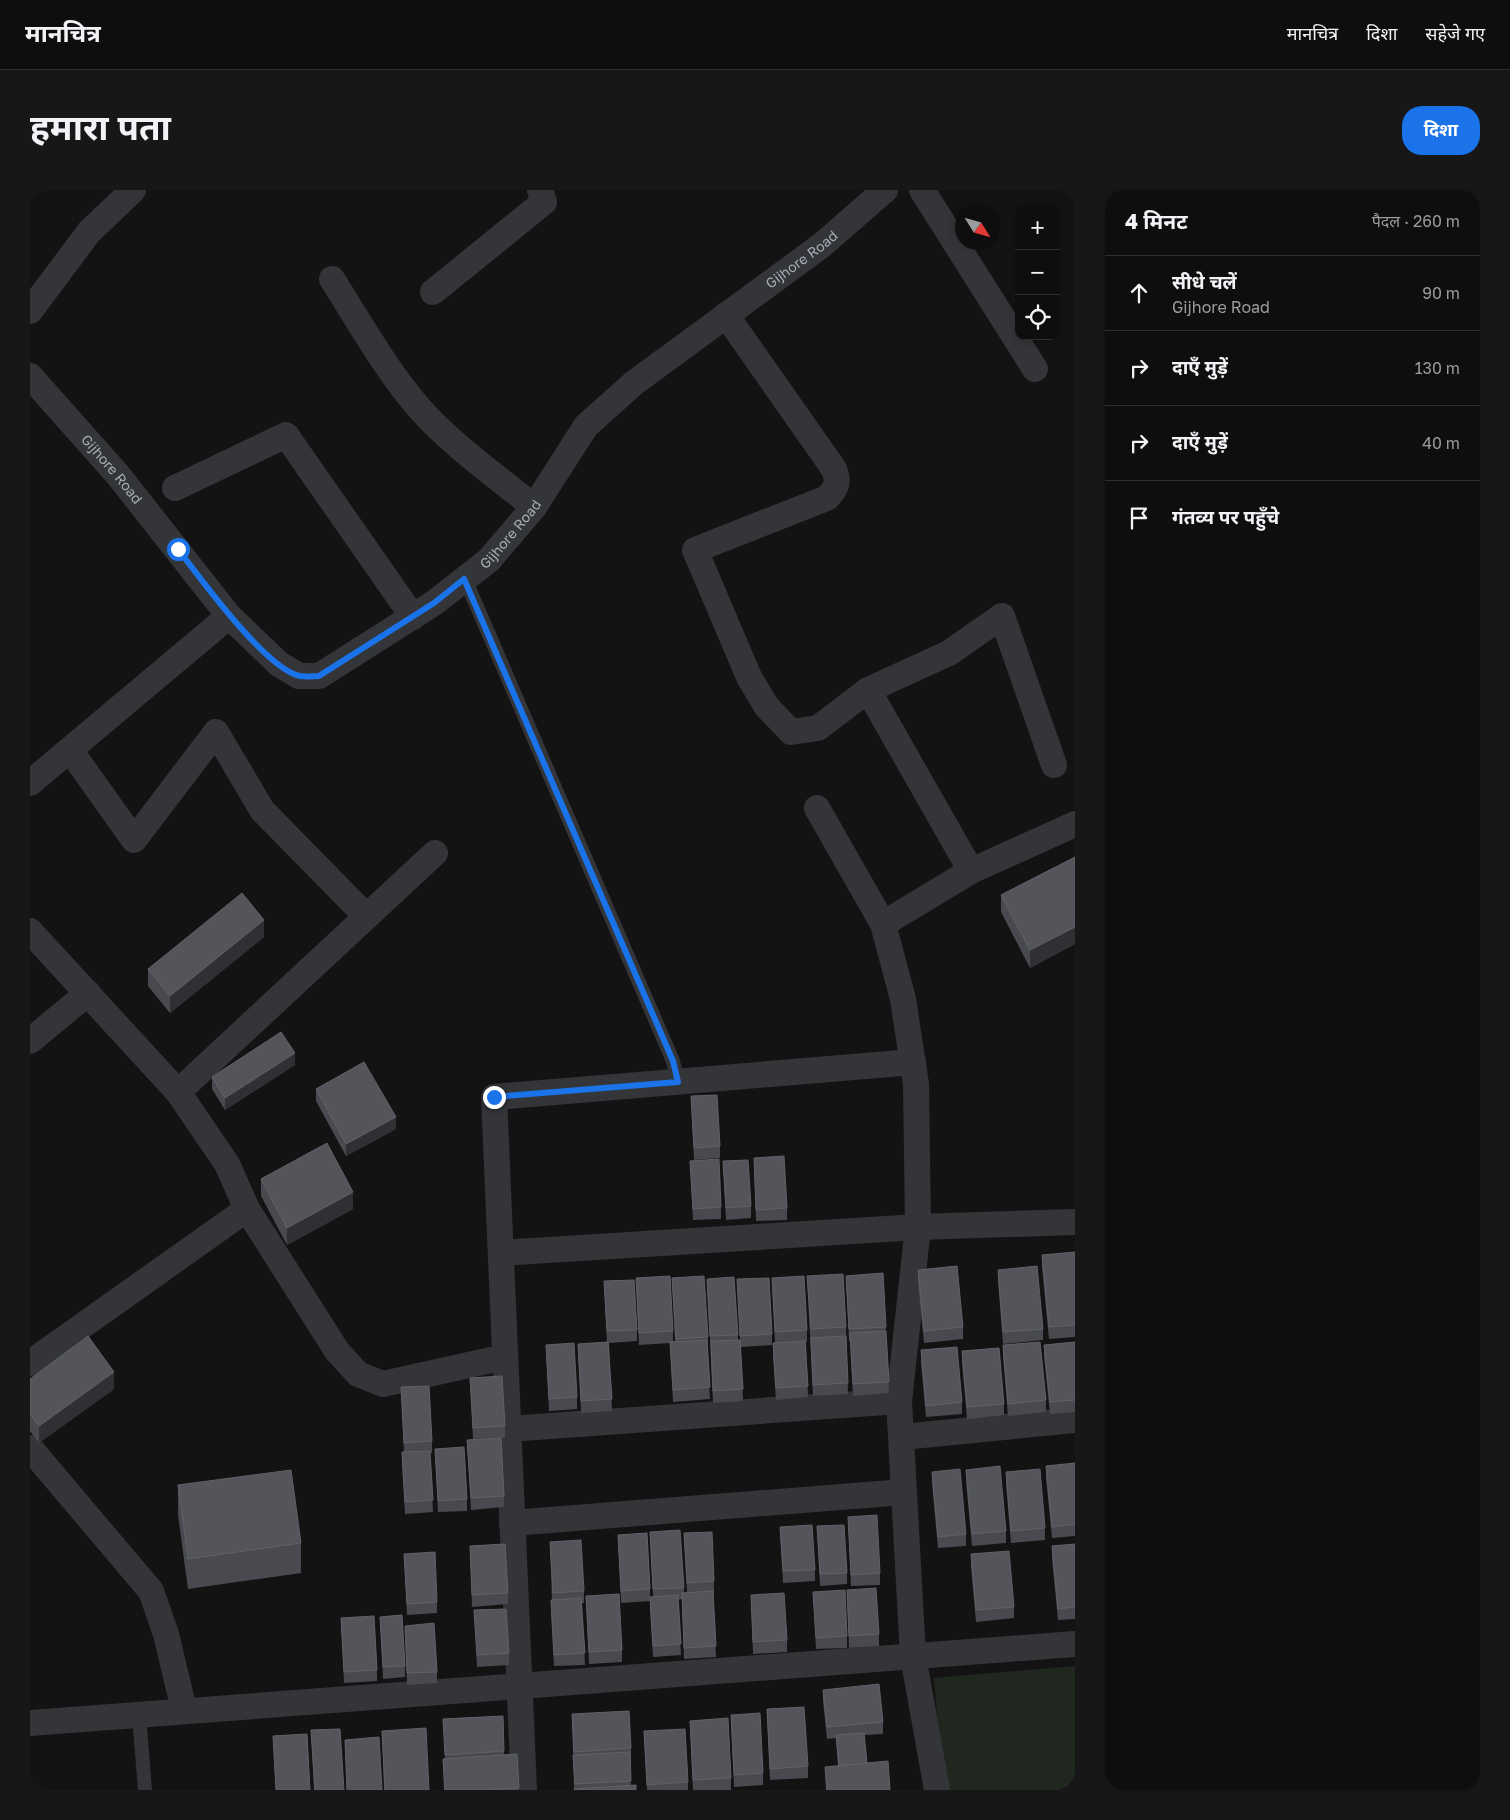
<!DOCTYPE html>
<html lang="hi">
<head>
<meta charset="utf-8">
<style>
  :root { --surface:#0e0e0f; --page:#171718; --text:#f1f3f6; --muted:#9b9c9e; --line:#2e2e2f; --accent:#1a73e8 }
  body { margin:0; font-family:"Golos Text","Noto Sans Devanagari",sans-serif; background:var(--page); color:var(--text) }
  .controls { position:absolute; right:15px; top:15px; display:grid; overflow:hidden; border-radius:10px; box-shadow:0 2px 8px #0003 }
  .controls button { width:45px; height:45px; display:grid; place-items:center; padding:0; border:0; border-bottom:1px solid var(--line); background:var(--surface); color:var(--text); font:25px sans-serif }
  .compass { position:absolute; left:925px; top:15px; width:45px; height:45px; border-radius:50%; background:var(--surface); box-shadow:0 2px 8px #0003; rotate:127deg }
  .stop { position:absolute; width:15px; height:15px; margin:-11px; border:4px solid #1a73e8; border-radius:50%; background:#fff }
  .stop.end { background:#1a73e8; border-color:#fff; box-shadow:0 1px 5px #0008 }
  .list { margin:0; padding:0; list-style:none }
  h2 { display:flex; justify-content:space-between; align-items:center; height:65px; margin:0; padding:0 20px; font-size:21px }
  h2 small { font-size:16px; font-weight:400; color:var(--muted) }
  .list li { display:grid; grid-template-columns:32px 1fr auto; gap:15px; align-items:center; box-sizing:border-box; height:75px; padding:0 20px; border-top:1px solid var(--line) }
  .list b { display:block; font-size:19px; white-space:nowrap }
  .list p { margin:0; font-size:16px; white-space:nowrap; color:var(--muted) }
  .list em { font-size:16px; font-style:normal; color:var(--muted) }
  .icon { flex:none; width:28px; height:28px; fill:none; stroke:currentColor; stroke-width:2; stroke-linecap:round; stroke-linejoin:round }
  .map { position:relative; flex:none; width:1045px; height:1600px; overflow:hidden; border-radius:20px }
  header { display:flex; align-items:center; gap:30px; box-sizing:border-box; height:70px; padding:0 25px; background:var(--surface); border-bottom:1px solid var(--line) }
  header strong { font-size:24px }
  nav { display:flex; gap:28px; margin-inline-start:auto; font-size:18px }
  .intro { display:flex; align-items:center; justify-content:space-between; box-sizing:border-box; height:120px; padding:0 30px }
  h1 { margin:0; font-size:35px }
  .button { padding:12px 22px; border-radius:20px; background:var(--accent); color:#fff; font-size:18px; font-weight:700 }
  main { display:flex; gap:30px; padding:0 30px }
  aside { flex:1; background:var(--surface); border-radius:20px; box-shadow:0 2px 8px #0003 }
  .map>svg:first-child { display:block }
  .green { fill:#1f271f }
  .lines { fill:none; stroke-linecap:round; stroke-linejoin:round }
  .lane { stroke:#343539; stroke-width:14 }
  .street { stroke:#343539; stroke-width:26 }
  .wall { fill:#494a4f }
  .shaded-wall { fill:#2f3033 }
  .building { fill:#53555a; stroke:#606268 }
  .route { stroke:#1a73e8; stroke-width:6 }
  .labels { text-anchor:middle; stroke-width:4; stroke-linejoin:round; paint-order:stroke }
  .street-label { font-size:14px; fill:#a5acb4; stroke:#0e0e0f }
</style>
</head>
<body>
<header>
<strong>मानचित्र</strong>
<nav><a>मानचित्र</a><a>दिशा</a><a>सहेजे गए</a></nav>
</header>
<div class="intro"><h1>हमारा पता</h1><a class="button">दिशा</a></div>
<main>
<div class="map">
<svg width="1045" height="1600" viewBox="0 0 1045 1600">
  <rect width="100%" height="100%" fill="#131314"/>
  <path class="green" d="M1045,1476V1600H913L904,1488Z"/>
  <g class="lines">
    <path class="lane" d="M435,389L643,871L648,892
      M109,1525L115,1600"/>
    <g class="street">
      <path d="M892,0L1005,179"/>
      <path d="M302,89C330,133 356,180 390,219C423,256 466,286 504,317"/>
      <path d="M403,102L514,12L510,0"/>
      <path d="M0,121L59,42L103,0"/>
      <path d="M696,125L804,279C809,292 807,298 797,308L665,360L719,487L737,517L761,542L788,538L838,500"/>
      <path id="s1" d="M0,186L88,285L199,426L249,474L269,486H289L404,413L459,370L504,317L556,236L604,193L792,55L855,0"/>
      <path d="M145,298L256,245L383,427"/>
      <path d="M40,560L104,650L186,542L232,620L336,726"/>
      <path d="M0,593L199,426"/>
      <path d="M787,618L853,734"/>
      <path d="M941,681L838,500L919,463L972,426L1024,575"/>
      <path d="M0,741L148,902L197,974L217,1019L307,1161L328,1184L353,1194L475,1167"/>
      <path d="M0,851L58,803"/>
      <path d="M148,902L405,663"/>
      <path d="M471,1063L888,1037L1045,1032"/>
      <path d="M0,1173L217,1019"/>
      <path d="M478,1239L869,1211"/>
      <path d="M872,1247L1045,1230"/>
      <path d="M0,1258L121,1401L136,1444L154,1520"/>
      <path d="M482,1333L874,1302"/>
      <path d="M0,1533L1045,1454"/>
      <path d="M494,1600L464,907L883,872"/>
      <path d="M907,1600L883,1466L869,1211L888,1037L886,894L873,809L853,734L941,681L1045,634"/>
    </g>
  </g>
  <path class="wall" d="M1045,667V754L1000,778L971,722V705Z
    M234,747L140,823L118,796V779Z
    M265,875L195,920L182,899V887Z
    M286,899L366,939L316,966L286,911Z
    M661,906L690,956V968L664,970Z
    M724,968L757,1018V1030L726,1031Z
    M660,971L691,1017V1029L663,1030Z
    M693,971L721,1016V1028L696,1030Z
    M231,989L323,1019L257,1055L231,1006Z
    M1045,1062V1147L1019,1149L1012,1077V1065Z
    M888,1080L933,1137V1149L894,1153L888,1092Z
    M968,1080L1013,1139V1150L973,1154L968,1091Z
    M853,1083L859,1203L823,1206L820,1151H819L816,1086Z
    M777,1086L816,1137L818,1204L783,1206Z
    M606,1088L643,1141V1152H645L642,1088L678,1147V1159H677L680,1209L643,1212L640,1153L609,1155Z
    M742,1088L777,1140V1152H776L778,1207L746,1210L743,1165V1153H745Z
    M677,1089L708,1145V1150H710L707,1089L742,1144V1155L711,1157L713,1211L683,1213Z
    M574,1091L607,1140V1151L579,1153L582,1221L551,1223L548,1154L577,1153Z
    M1045,1152V1222L1020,1224L1014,1167V1155Z
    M516,1155L547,1207V1219L519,1221Z
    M973,1155L1016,1210V1222L978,1226L973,1167Z
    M891,1160L932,1212V1224L896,1227L891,1172Z
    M932,1161L974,1214V1225L937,1229L932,1173Z
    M440,1188L475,1236V1248L443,1249Z
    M0,1189L84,1199L9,1253L0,1241Z
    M371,1197L402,1251V1263H400L403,1322L375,1324L372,1274V1262H374Z
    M437,1250L474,1306V1317L441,1320Z
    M405,1259L437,1309V1321L408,1322Z
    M1045,1273V1346L1022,1348L1016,1288V1276Z
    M936,1280L976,1341V1353L942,1356L936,1291Z
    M902,1282L936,1344V1356L908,1358L902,1293Z
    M976,1282L1015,1338V1350L981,1353L976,1294Z
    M148,1295L271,1353V1383L158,1399L148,1325Z
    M818,1327L850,1383V1395L821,1396Z
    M787,1336L817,1383V1394L790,1396Z
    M750,1337L785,1380V1391L753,1393Z
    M620,1342L654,1398V1403H657L654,1343L684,1391V1403H683L686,1467L654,1469L652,1409L648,1410L651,1465L623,1467L620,1418V1407H623Z
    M588,1345L620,1399V1411L591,1413Z
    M520,1352L554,1401V1413H552L555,1475L524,1476L521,1421V1410H522Z
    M1045,1354V1429L1028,1430L1022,1368V1356Z
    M440,1356L478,1403V1414L442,1417Z
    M374,1364L407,1412V1423L377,1425Z
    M941,1364L984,1417V1428L946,1432L941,1376Z
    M817,1400L849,1444V1456L819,1458Z
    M783,1402L817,1446V1458L786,1459Z
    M721,1405L757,1450V1462L723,1464Z
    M556,1406L592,1460V1472L559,1474Z
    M444,1420L479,1463V1475L447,1477Z
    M350,1427L375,1476V1487L353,1489Z
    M311,1428L347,1480V1491L314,1493Z
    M375,1436L407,1482V1493L377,1495Z
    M793,1500L853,1532V1544L834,1545L837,1573L860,1600H796L795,1577L808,1576L806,1548L797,1549L793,1511Z
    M737,1519L778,1576V1588L740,1590Z
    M542,1524L601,1558V1570H600L601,1596L544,1599Z
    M701,1525L733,1583V1595L704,1597Z
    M473,1526L474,1565L487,1564L489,1600H414L413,1569L415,1568L413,1529Z
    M660,1531L701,1588V1600H663Z
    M281,1540L314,1600H284Z
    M352,1541L399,1600H354Z
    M614,1541L658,1592V1600H617Z
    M243,1546L280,1600H246Z
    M315,1550L352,1600H317Z"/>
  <path class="shaded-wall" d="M234,730V747L140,823V806Z
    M1045,737V754L1000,778V760Z
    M265,863V875L195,920V908Z
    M366,927V939L316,966V954Z
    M323,1002V1019L257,1055V1038Z
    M84,1182V1199L9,1253V1236Z"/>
  <path class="building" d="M1045,667V737L1000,760L971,705Z
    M212,703L234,730L140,806L118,779Z
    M251,842L265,863L195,908L182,887Z
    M334,872L366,927L316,954L286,899Z
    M687,905L690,956L664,958L661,906Z
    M297,953L323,1002L257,1038L231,989Z
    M754,966L757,1018L726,1020L724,968Z
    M689,969L691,1017L663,1019L660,971Z
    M718,970L721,1016L696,1018L693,971Z
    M1045,1062V1135L1019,1137L1012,1065Z
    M927,1076L933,1137L894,1141L888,1080Z
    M1007,1076L1013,1139L973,1142L968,1080Z
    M853,1083L856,1137L819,1139L816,1086Z
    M813,1084L816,1137L781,1139L777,1086Z
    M640,1086L643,1141L609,1143L606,1088Z
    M674,1086L678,1147L646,1149L642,1088Z
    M774,1086L777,1140L745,1142L742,1088Z
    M704,1087L708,1145L680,1146L677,1089Z
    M739,1088L742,1144L710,1146L707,1089Z
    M604,1090L607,1140L577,1141L574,1091Z
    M856,1141L859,1192L823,1194L820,1143Z
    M58,1146L84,1182L9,1236L0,1224V1189Z
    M816,1146L818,1193L783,1195L781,1148Z
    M677,1150L680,1197L643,1200L640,1152Z
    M710,1150L713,1199L683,1201L681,1151Z
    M775,1151L778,1196L746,1198L743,1153Z
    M578,1152L582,1209L551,1211L548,1154Z
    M1010,1152L1016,1210L978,1214L973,1155Z
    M1045,1152V1210L1020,1212L1014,1155Z
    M544,1153L547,1207L519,1209L516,1155Z
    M927,1157L932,1212L896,1216L891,1160Z
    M969,1158L974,1214L937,1217L932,1161Z
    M472,1186L475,1236L443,1238L440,1188Z
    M399,1196L402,1251L374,1253L371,1197Z
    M471,1248L474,1306L441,1308L437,1250Z
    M434,1257L437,1309L408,1311L405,1259Z
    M400,1261L403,1310L375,1312L372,1262Z
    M1045,1273V1334L1022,1337L1016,1276Z
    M970,1276L976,1341L942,1344L936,1280Z
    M930,1279L936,1344L908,1347L902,1282Z
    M1010,1279L1015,1338L981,1341L976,1282Z
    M261,1280L271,1353L158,1369L148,1295Z
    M847,1325L850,1383L821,1385L818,1327Z
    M782,1335L785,1380L753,1381L750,1337Z
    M814,1335L817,1383L790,1384L787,1336Z
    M650,1340L654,1398L623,1399L620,1342Z
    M682,1342L684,1391L657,1393L654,1343Z
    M617,1343L620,1399L591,1401L588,1345Z
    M551,1350L554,1401L523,1403L520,1352Z
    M475,1354L478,1403L442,1405L440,1356Z
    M1045,1354V1417L1028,1419L1022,1356Z
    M979,1361L984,1417L946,1420L941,1364Z
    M405,1362L407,1412L377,1414L374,1364Z
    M846,1398L849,1444L819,1446L817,1400Z
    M815,1400L817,1446L786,1448L783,1402Z
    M683,1401L686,1456L654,1458L652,1403Z
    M754,1403L757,1450L723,1452L721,1405Z
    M589,1404L592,1460L559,1462L556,1406Z
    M648,1405L651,1454L623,1456L620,1407Z
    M551,1408L555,1463L524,1465L521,1410Z
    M476,1419L479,1463L447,1465L444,1420Z
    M372,1425L375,1476L353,1477L350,1427Z
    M344,1426L347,1480L314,1482L311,1428Z
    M404,1433L407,1482L377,1483L375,1436Z
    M849,1494L853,1532L797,1537L793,1500Z
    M774,1517L778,1576L740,1579L737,1519Z
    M599,1521L601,1558L544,1562L542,1524Z
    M730,1523L733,1583L704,1585L701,1525Z
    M473,1526L474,1561L415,1565L413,1529Z
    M698,1528L701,1588L663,1590L660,1531Z
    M396,1538L399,1600H355L352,1541Z
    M310,1539L314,1600H285L281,1540Z
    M655,1539L658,1592L617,1595L614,1541Z
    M834,1543L837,1573L809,1576L806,1545Z
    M277,1544L280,1600H246L243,1546Z
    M349,1547L352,1600H317L315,1550Z
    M600,1562L601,1591L545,1594L543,1565Z
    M487,1564L489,1598L458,1600H415L413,1569Z
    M858,1571L860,1600H797L795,1577Z
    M606,1595V1600H544V1599Z"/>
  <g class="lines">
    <path class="route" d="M148,359C170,388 236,479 270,486C276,487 283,486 289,486L404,413L434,389L643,871L648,892L464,907"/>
  </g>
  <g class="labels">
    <g class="street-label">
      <text dy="5" stroke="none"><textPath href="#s1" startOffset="1069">Gijhore Road</textPath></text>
      <text dy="5" stroke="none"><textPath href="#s1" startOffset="124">Gijhore Road</textPath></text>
      <text dy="5" stroke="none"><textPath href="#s1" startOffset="664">Gijhore Road</textPath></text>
    </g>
  </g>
</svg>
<div class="controls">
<button>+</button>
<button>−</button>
<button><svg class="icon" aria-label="locate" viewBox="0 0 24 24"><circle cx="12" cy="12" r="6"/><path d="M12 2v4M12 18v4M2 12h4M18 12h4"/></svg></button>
</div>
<svg class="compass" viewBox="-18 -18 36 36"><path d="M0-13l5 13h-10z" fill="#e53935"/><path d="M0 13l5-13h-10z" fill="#9b9c9e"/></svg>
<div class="stop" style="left:148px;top:359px"></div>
<div class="stop end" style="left:464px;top:907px"></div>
</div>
<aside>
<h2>4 मिनट<small>पैदल · 260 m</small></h2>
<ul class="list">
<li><svg class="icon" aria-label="ahead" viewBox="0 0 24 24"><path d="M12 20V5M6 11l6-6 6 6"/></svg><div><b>सीधे चलें</b><p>Gijhore Road</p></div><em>90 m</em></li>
<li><svg class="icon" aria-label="right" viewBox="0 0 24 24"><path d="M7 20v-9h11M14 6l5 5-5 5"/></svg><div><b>दाएँ मुड़ें</b></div><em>130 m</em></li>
<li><svg class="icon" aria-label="right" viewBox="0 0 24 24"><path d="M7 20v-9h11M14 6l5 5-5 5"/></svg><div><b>दाएँ मुड़ें</b></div><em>40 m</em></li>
<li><svg class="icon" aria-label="arrive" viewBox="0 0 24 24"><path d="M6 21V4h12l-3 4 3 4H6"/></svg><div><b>गंतव्य पर पहुँचे</b></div></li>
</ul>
</aside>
</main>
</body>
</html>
